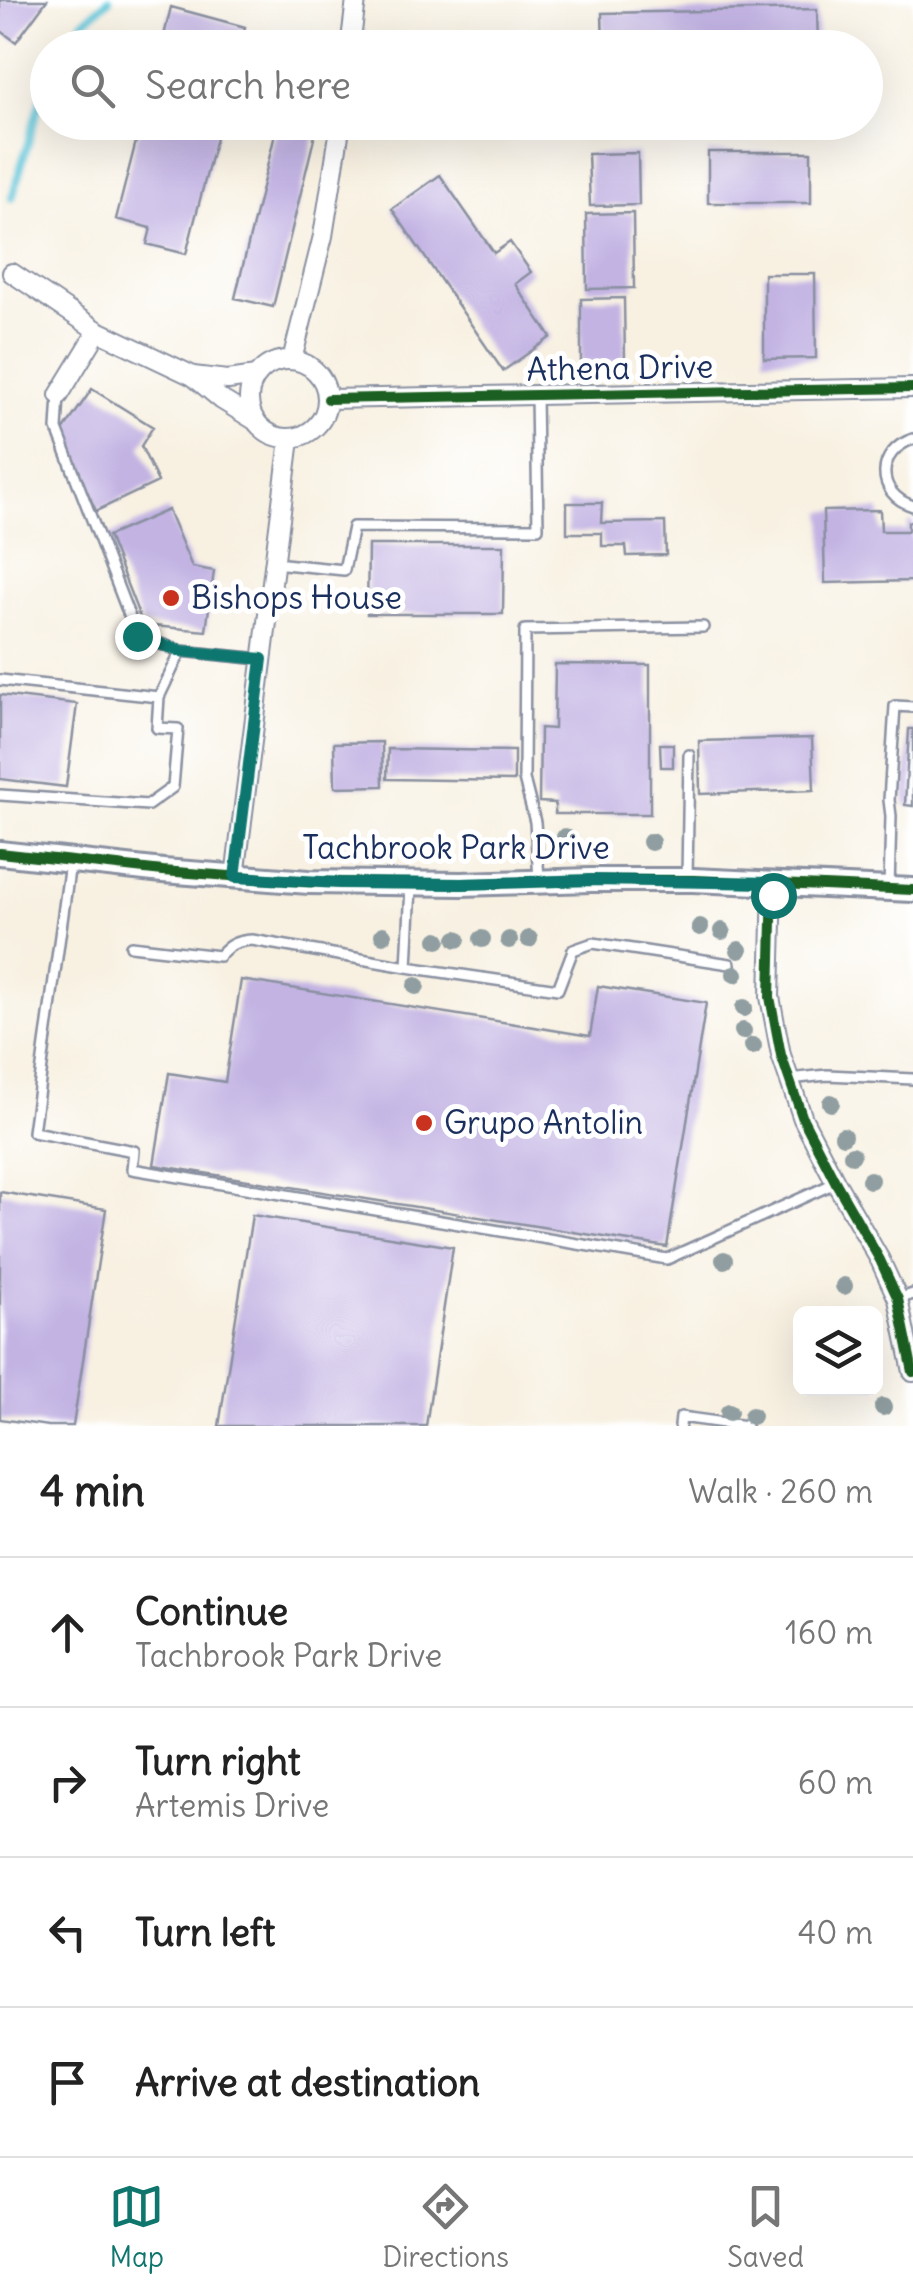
<!DOCTYPE html>
<html lang="en">
<head>
<meta charset="utf-8">
<style>
  :root { --surface:#fff; --page:#f2f2f2; --text:#222; --muted:#767676; --line:#e0e0e0; --accent:#0f766e }
  body { margin:0; font-family:Delius,sans-serif; background:var(--page); color:var(--text) }
  .controls { position:absolute; right:30px; bottom:30px; display:grid; overflow:hidden; border-radius:15px; box-shadow:0 10px 40px #0002 }
  .controls button { width:90px; height:90px; display:grid; place-items:center; padding:0; border:0; border-bottom:2px solid var(--line); background:var(--surface); color:var(--text); font:50px sans-serif }
  .stop { position:absolute; width:30px; height:30px; margin:-22px; border:8px solid #0f766e; border-radius:50%; background:#fff }
  .stop.end { background:#0f766e; border-color:#fff; box-shadow:0 2px 10px #0008 }
  .list { margin:0; padding:0; list-style:none }
  h2 { display:flex; justify-content:space-between; align-items:center; height:130px; margin:0; padding:0 40px; font-size:42px }
  h2 small { font-size:32px; font-weight:400; color:var(--muted) }
  .list li { display:grid; grid-template-columns:65px 1fr auto; gap:30px; align-items:center; box-sizing:border-box; height:150px; padding:0 40px; border-top:2px solid var(--line) }
  .list b { display:block; font-size:38px; white-space:nowrap }
  .list p { margin:0; font-size:32px; white-space:nowrap; color:var(--muted) }
  .list em { font-size:32px; font-style:normal; color:var(--muted) }
  .icon { flex:none; width:55px; height:55px; fill:none; stroke:currentColor; stroke-width:2; stroke-linecap:round; stroke-linejoin:round }
  .map { position:relative; flex:none; width:913px; height:1426px; overflow:hidden }
  .search { position:absolute; background:var(--surface); box-shadow:0 10px 40px #0002; left:30px; right:30px; top:30px; height:110px; display:flex; align-items:center; gap:25px; box-sizing:border-box; padding:0 35px; border-radius:55px; color:var(--muted); font-size:38px }
  .sheet { height:730px; background:var(--surface) }
  nav { display:flex; justify-content:space-around; align-items:center; box-sizing:border-box; height:140px; border-top:2px solid var(--line); background:var(--surface); font-size:28px; color:var(--muted) }
  nav a { display:grid; justify-items:center; gap:5px }
  nav .on { color:var(--accent) }
  .map>svg:first-child { display:block }
  .lines { fill:none; stroke-linecap:round; stroke-linejoin:round }
  .stream { stroke:#5ec6da; stroke-width:8 }
  .building { fill:#c2b3e3 }
  .service-casing { stroke:#8a90a0; stroke-width:14 }
  .minor-casing { stroke:#8a90a0; stroke-width:22 }
  .tertiary-casing { stroke:#8a90a0; stroke-width:28 }
  .service { stroke:#fff; stroke-width:9 }
  .minor { stroke:#fff; stroke-width:18 }
  .tertiary { stroke:#fff; stroke-width:22 }
  .cycleway-casing { stroke:#fff; stroke-width:16 }
  .cycleway { stroke:#1b5e20; stroke-width:10 }
  .tree { fill:#909ea1 }
  .route { stroke:#0f766e; stroke-width:12 }
  .poi-dot { fill:#c8321e; stroke:#fff; stroke-width:4 }
  .labels { text-anchor:middle; stroke-width:10; stroke-linejoin:round; paint-order:stroke }
  .street-label { font-size:32px; fill:#1b2f5e; stroke:#fff }
  .poi-label { font-size:32px; fill:#1b2f5e; stroke:#fff; text-anchor:start }
</style>
</head>
<body>
<div class="map">
<svg width="913" height="1426" viewBox="0 0 913 1426">
  <rect width="100%" height="100%" fill="#fff"/>
  <filter id="ink" filterUnits="userSpaceOnUse"><feTurbulence type="fractalNoise" baseFrequency=".01" numOctaves="2"/><feDisplacementMap in="SourceGraphic" scale="20" xChannelSelector="R" yChannelSelector="G"/><feConvolveMatrix kernelMatrix="1 2 1 2 8 2 1 2 1" color-interpolation-filters="sRGB"/></filter>
  <filter id="wash" filterUnits="userSpaceOnUse"><feTurbulence type="fractalNoise" baseFrequency=".0048" numOctaves="4" result="noise"/><feDisplacementMap in="SourceGraphic" scale="40" xChannelSelector="R" yChannelSelector="G"/><feGaussianBlur stdDeviation="2.25" result="paint"/><feColorMatrix in="noise" values="0 0 0 0 0 0 0 0 0 0 0 0 0 0 0 0 0 1.4 0 .05"/><feComposite in="paint" operator="in"/></filter>
  <g filter="url(#wash)">
    <rect width="100%" height="100%" fill="#f8f1e2"/>
    <g class="lines">
      <path class="stream" d="M66,48L84,21L109,0
        M12,198L48,74"/>
    </g>
    <g id="blocks">
      <path class="building" d="M0,0H47L16,42L0,30Z
        M171,7L245,27L240,48H161Z
        M817,9L818,48H787V44L724,45V48H697V45L603,48L602,13Z
        M300,35L330,43L329,48H297Z
        M141,122H220L186,254L147,244L151,228L116,219Z
        M278,122H318L273,307L235,298Z
        M516,122H570L569,131L516,125Z
        M708,152H811V203H708Z
        M638,153L639,205L590,206L588,154Z
        M440,175L494,253L510,242L531,272L515,284L551,337L503,371L392,209Z
        M633,213L634,288L587,289L586,214Z
        M764,274H815L816,358L764,359Z
        M624,298L625,362L581,363V299Z
        M92,389L153,427L141,446L158,482L96,511L61,434Z
        M567,503H602L601,523L665,522L666,555L627,556L626,546H602V533H567Z
        M168,510L192,567L214,571L206,631L143,625L108,536Z
        M880,510L881,531H908V522H913V581L825,583L823,511Z
        M368,545H504L503,614H367Z
        M555,664L650,665V814H555V803L539,802L540,728L554,729Z
        M0,695L77,704L66,787L0,779Z
        M909,729H913V806L905,805Z
        M812,738L814,790L700,794L699,741Z
        M382,742L383,786L335,787L334,743Z
        M660,744H673V767H661Z
        M388,749L514,751V781L387,779Z
        M241,980L590,1036L598,986L706,1003L667,1247L154,1165L169,1073L225,1082Z
        M0,1192L106,1209L73,1426H48L0,1419Z
        M252,1215L453,1247L426,1426H219Z"/>
    </g>
  </g>
  <g filter="url(#ink)">
    <use href="#blocks" fill-opacity="0" stroke="#8a90a0" stroke-width="2.5"/>
    <g class="lines">
      <defs>
        <path id="service" d="M59,395L57,429L137,636L181,651L261,659
          M913,439C876,451 875,494 913,506
          M274,563L344,570L353,527L538,528L536,394
          M0,680L159,697
          M0,795L148,805L173,787L178,729L157,728L159,697L181,651
          M70,863L33,1132L134,1151L132,1169L667,1259L835,1183
          M539,878L535,822L524,779L525,630L703,627
          M687,878L689,755
          M411,886L407,967L558,989L573,950L593,943L730,964
          M889,889L891,816L889,800L895,706L913,707
          M131,946L219,956C229,944 237,941 252,940L407,967
          M789,1079L827,1075L913,1079
          M898,1299L913,1294
          M680,1426L681,1417L746,1426"/>
        <path id="minor" d="M350,48L356,0
          M12,273L98,331L193,376L222,400L256,421
          M249 399a39 39 0 1 1 78 0a39 39 0 1 1-78 0Z
          M292,360L323,236L341,122
          M193,376L228,380L256,376
          M59,395L98,331
          M328,399L913,388
          M235,877L290,439
          M773,883L770,997L781,1055L803,1119L836,1183L880,1260L898,1299L913,1372"/>
        <path id="tertiary" d="M0,853L163,871L309,882L461,884L591,880H693L913,890"/>
      </defs>
      <use href="#service" class="service-casing"/>
      <use href="#minor" class="minor-casing"/>
      <use href="#tertiary" class="tertiary-casing"/>
      <use href="#service" class="service"/>
      <use href="#minor" class="minor"/>
      <use href="#tertiary" class="tertiary"/>
      <defs>
        <path id="cycleway" d="M328,399L913,388
          M0,853L163,871L309,882L461,884L591,880H693L913,890
          M773,883L770,997L781,1055L803,1119L836,1183L880,1260L898,1299L913,1372"/>
      </defs>
      <use href="#cycleway" class="cycleway-casing"/>
      <use href="#cycleway" class="cycleway"/>
    </g>
    <g class="tree">
      <circle cx="565" cy="837" r="9"/>
      <circle cx="651" cy="842" r="9"/>
      <circle cx="700" cy="927" r="9"/>
      <circle cx="722" cy="931" r="9"/>
      <circle cx="383" cy="935" r="9"/>
      <circle cx="457" cy="939" r="9"/>
      <circle cx="482" cy="939" r="9"/>
      <circle cx="529" cy="939" r="9"/>
      <circle cx="438" cy="940" r="9"/>
      <circle cx="509" cy="940" r="9"/>
      <circle cx="739" cy="950" r="9"/>
      <circle cx="735" cy="974" r="9"/>
      <circle cx="416" cy="986" r="9"/>
      <circle cx="744" cy="1008" r="9"/>
      <circle cx="743" cy="1031" r="9"/>
      <circle cx="753" cy="1046" r="9"/>
      <circle cx="831" cy="1103" r="9"/>
      <circle cx="843" cy="1136" r="9"/>
      <circle cx="852" cy="1155" r="9"/>
      <circle cx="870" cy="1180" r="9"/>
      <circle cx="724" cy="1260" r="9"/>
      <circle cx="844" cy="1286" r="9"/>
      <circle cx="883" cy="1407" r="9"/>
      <circle cx="729" cy="1412" r="9"/>
      <circle cx="752" cy="1416" r="9"/>
    </g>
  </g>
  <g class="lines" filter="url(#ink)">
    <path class="route" d="M137,636L181,651L262,659L235,877L339,883L462,884L591,880L773,883V895"/>
  </g>
  <g class="poi-dot">
    <circle cx="171" cy="598" r="10"/>
    <circle cx="424" cy="1123" r="10"/>
  </g>
  <g class="labels">
    <g class="street-label">
      <text transform="translate(620 368) rotate(-1)" y="11">Athena Drive</text>
      <text x="456" y="859">Tachbrook Park Drive</text>
    </g>
    <g class="poi-label">
      <text x="191" y="609">Bishops House</text>
      <text x="444" y="1134">Grupo Antolin</text>
    </g>
  </g>
</svg>
<div class="controls">
<button><svg class="icon" aria-label="layers" viewBox="0 0 24 24"><path d="M12 4l9 5-9 5-9-5zM3 14l9 5 9-5"/></svg></button>
</div>
<div class="stop" style="left:773px;top:895px"></div>
<div class="stop end" style="left:137px;top:636px"></div>
<div class="search"><svg class="icon" aria-label="search" viewBox="0 0 24 24"><circle cx="10" cy="10" r="6"/><path d="M15 15l6 6"/></svg>Search here</div>
</div>
<section class="sheet">
<h2>4 min<small>Walk · 260 m</small></h2>
<ul class="list">
<li><svg class="icon" aria-label="ahead" viewBox="0 0 24 24"><path d="M12 20V5M6 11l6-6 6 6"/></svg><div><b>Continue</b><p>Tachbrook Park Drive</p></div><em>160 m</em></li>
<li><svg class="icon" aria-label="right" viewBox="0 0 24 24"><path d="M7 20v-9h11M14 6l5 5-5 5"/></svg><div><b>Turn right</b><p>Artemis Drive</p></div><em>60 m</em></li>
<li><svg class="icon" aria-label="left" viewBox="0 0 24 24"><path d="M17 20v-9H6M10 6l-5 5 5 5"/></svg><div><b>Turn left</b></div><em>40 m</em></li>
<li><svg class="icon" aria-label="arrive" viewBox="0 0 24 24"><path d="M6 21V4h12l-3 4 3 4H6"/></svg><div><b>Arrive at destination</b></div></li>
</ul>
</section>
<nav>
<a class="on"><svg class="icon" aria-label="map" viewBox="0 0 24 24"><path d="M3 6l6-2 6 2 6-2v14l-6 2-6-2-6 2zM9 4v14M15 6v14"/></svg>Map</a>
<a><svg class="icon" aria-label="directions" viewBox="0 0 24 24"><path d="M12 3l9 9-9 9-9-9zM9 14v-3h6M13 9l2 2-2 2"/></svg>Directions</a>
<a><svg class="icon" aria-label="saved" viewBox="0 0 24 24"><path d="M7 4h10v16l-5-4-5 4z"/></svg>Saved</a>
</nav>
</body>
</html>
